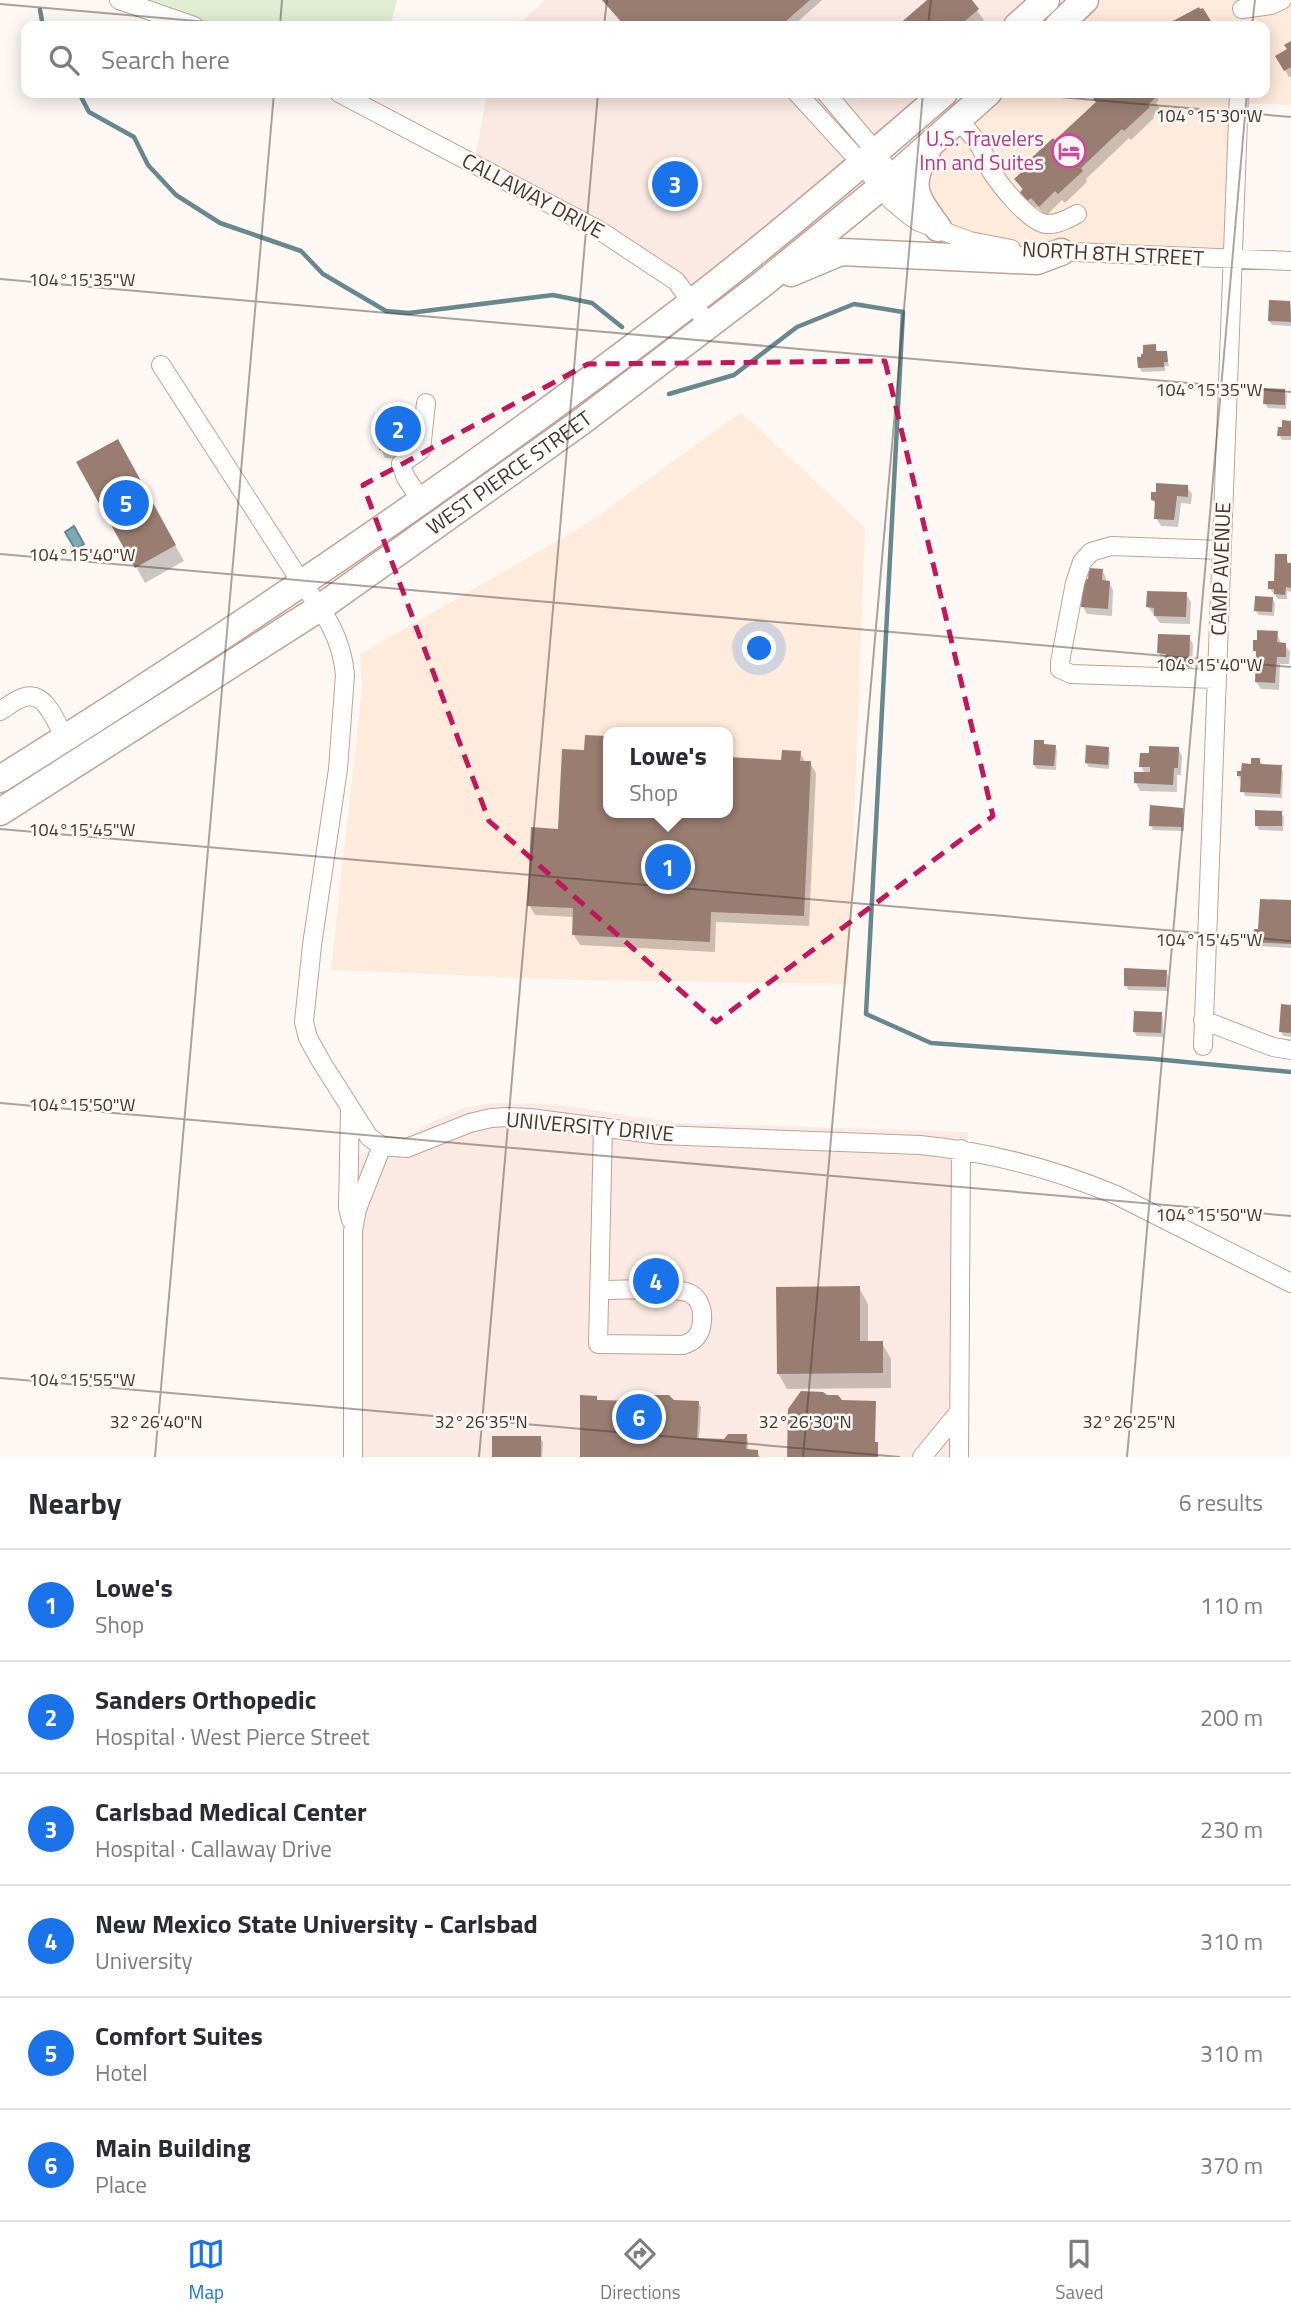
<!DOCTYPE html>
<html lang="en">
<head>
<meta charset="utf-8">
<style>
  :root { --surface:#fff; --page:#f7f7f7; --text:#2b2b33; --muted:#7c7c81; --line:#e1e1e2; --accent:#1a73e8 }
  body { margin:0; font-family:"Titillium Web",sans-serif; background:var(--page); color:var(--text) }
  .you { position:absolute; left:760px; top:649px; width:24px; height:24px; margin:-18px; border:5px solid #fff; border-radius:50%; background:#1a73e8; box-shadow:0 0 0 10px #1a73e833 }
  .badge { display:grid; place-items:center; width:46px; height:46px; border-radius:50%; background:var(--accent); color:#fff; font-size:23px; font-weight:700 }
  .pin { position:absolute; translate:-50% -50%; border:4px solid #fff; box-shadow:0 2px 7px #0006 }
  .popup { position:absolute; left:603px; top:727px; width:130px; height:91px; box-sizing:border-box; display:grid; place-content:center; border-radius:14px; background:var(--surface); filter:drop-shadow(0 2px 5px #0005); font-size:23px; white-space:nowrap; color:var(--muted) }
  .popup b { font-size:26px; color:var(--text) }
  .popup::after { content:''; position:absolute; left:50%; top:100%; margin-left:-14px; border:14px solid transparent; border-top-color:var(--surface) }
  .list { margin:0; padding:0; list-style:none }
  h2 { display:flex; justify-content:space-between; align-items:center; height:91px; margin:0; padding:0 28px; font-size:30px }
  h2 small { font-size:23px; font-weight:400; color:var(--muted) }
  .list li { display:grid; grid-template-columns:46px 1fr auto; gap:21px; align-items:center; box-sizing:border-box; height:112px; padding:0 28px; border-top:2px solid var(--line) }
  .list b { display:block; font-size:26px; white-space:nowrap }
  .list p { margin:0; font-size:23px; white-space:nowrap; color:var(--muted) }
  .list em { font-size:23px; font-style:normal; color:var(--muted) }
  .icon { flex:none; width:38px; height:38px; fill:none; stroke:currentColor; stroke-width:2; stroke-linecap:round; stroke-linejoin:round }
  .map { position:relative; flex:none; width:1291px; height:1457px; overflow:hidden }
  .search { position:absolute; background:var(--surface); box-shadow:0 4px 18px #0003; left:21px; right:21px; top:21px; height:77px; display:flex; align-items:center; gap:18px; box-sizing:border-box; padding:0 24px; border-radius:14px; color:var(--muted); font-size:26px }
  .sheet { height:763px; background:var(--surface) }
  nav { display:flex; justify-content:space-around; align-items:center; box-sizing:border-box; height:98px; border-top:2px solid var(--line); background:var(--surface); font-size:19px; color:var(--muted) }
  nav a { display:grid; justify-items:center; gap:4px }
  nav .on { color:var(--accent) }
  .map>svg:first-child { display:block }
  .commercial { fill:#feebdb; fill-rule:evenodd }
  .built { fill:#faeae3 }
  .green { fill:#e1eed3 }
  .water { fill:#79abb5; stroke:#69888d; stroke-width:2 }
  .shadow { fill:#0003 }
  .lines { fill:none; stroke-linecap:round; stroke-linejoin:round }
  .stream { stroke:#69888d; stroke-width:4.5 }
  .building { fill:#997d71 }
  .minor-casing { stroke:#bfa295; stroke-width:20 }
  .highway-casing { stroke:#bfa295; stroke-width:29 }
  .minor { stroke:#fff; stroke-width:18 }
  .highway { stroke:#fff; stroke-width:26 }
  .marked { fill:none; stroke:#c2185b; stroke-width:5; stroke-dasharray:14 9; stroke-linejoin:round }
  .ticks { fill:none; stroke:#433731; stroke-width:2; stroke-opacity:0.45 }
  .labels { text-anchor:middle; stroke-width:5; stroke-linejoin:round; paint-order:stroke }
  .hotel-label { font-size:21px; fill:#b23c85; stroke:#fef8f5; text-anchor:end }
  .street-label { font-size:21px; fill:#433731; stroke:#fef8f5 }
  .ticks-label { font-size:18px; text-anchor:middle; fill:#433731; stroke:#fef8f5; stroke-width:5; stroke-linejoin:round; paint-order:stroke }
</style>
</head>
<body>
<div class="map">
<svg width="1291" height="1457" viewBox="0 0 1291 1457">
  <rect width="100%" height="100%" fill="#fef8f5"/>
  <path class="commercial" d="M1085,0H1291V105L1239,103L1232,260L1014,249L955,235L916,183L988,93H1265V26H1058Z
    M741,412L865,528L848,984L577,980L331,970L362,689L360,654L585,525ZM608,732H728V813H608Z"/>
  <path class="built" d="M545,0H1045L1016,26H517Z
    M487,93H942L692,303L676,281L474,163Z
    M493,1103L553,1104L678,1123L968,1132L967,1457H346L344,1161L398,1138H404L432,1122L463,1108Z"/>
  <path class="green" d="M119,0H397L390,26H194Z"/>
  <path class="water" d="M74,526L84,544L75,549L65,532Z"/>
  <path class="shadow" d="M602,0H822L793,26H625Z
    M930,0H969L984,20L977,26H900Z
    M1291,43V77H1289L1277,57L1289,50Z
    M1103,93H1155L1159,100L1156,103L1160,109L1153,116L1154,118L1131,140L1129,138L1086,179L1087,182L1065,203L1062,200L1046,216L1037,207L1033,211L1026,204L1023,191L1016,179L1097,103L1095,100Z
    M1289,303L1291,306V326L1272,325L1269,321Z
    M1155,346L1158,353H1166L1169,366H1165V371L1142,372L1139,367Z
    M1284,390L1287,395L1286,409L1268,408L1265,404Z
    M385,413L415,414L419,422L416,452L402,459L385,458L381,450Z
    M1291,422V440H1282L1279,435Z
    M117,441L184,561L145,583L79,463Z
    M1187,487L1192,494L1191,504L1181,503L1178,527L1161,526L1156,518L1157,507L1153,500L1157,494Z
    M1286,556L1289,565H1291V592L1287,591V599H1278L1270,589L1276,583Z
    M1102,570L1106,578V582H1109L1113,590L1112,616L1087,614L1083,607L1090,581Z
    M1186,594L1191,602L1190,624L1160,623L1148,607Z
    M1272,598L1275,603L1274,616L1259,615L1256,611Z
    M1277,633L1281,644L1285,645L1290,652L1289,664H1280L1279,690L1261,689L1256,682L1258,656L1255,651Z
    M1189,637L1193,644L1192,673H1171L1167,665V661L1163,660L1159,653Z
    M586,737L608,738V813H728V759L783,762L800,753L806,763H810L816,773L809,926L716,922L715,952L580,945L574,935L575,917L535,915L529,905L560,831L586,752Z
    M1043,742L1046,746H1055L1057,751L1056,770L1037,769L1034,765Z
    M1108,748L1110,753L1109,769L1089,767L1086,763Z
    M1178,748L1182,756L1181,775H1177V792L1140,791L1136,783L1145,774L1141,766Z
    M1259,760L1262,764L1280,767L1283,772L1282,798L1245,796L1239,776Z
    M1182,810L1184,814V831L1153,830L1151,825Z
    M1281,813L1284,817L1283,831L1259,830L1257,825Z
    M1291,902V948L1257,946L1255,941L1260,931Z
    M1166,971L1168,976V991L1128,990L1126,985Z
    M1291,1007V1037L1283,1036L1281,1031Z
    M1161,1013L1163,1018V1037L1137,1036L1134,1032Z
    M859,1288L868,1304V1343H882L891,1359V1388L787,1389L778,1373Z
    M582,1397H596L599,1402L698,1403L701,1407L699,1440L724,1441L746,1436L748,1440V1451H757L760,1457H581Z
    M494,1437L540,1438L543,1442L542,1457H494Z"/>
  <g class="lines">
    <path class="stream" d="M40,10L43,26
      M79,93L89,112L134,137L148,165L176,195L220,223L301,251L323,274L386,311L409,313L553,295L592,303L622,327
      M669,394L734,375L797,327L854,304L903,312L866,1014L931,1043L1154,1059L1291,1072"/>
  </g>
  <path class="building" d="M602,0H810L786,21L789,24L786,26H625Z
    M927,0H972L979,9L959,26H897Z
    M1199,7L1200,9L1203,8L1214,26H1173L1171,22Z
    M1291,41V67L1284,71L1275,56L1287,49L1284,45Z
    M1100,93H1151L1155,98L1148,105L1150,107L1124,131L1122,129L1081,168L1083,171L1058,194L1055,191L1039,207L1031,198L1026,202L1018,194L1023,189L1014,179L1029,165L1027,162L1053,138L1055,140L1096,102L1093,99Z
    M1269,300L1290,301L1291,322L1268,321Z
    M1156,344V351H1167L1168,362H1164V367L1138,368L1137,357H1141V354H1143V345Z
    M1264,388L1285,389V405L1263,404Z
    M401,411L416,413L412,445L404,444L399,449V453L379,450L383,412L400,414Z
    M1282,420L1291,421V436H1277L1278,427H1282Z
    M118,439L176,545L135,568L76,462Z
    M1156,483L1188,485V497L1177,496L1174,520L1154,519L1155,501L1151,500V492H1156Z
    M1275,554H1287V563H1291V588L1286,587L1285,595L1274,594V589H1268V581H1274Z
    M1089,568L1103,569L1102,580L1110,581L1108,609L1081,607L1083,579H1088Z
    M1147,591L1187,592L1186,617L1154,616V608L1146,607Z
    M1255,596L1273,597L1272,612L1254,611Z
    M1257,630L1278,631L1277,642L1286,643V657H1277L1275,683L1255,682L1256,651H1253V640H1257Z
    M1158,634L1190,635L1189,667L1165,665L1166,654L1157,653Z
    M585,735L608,736V813H728V757L781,760L782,750L801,751L800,761H811L804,916L711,912L710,942L572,935L573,908L527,906L531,827L558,829L562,749L584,750Z
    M1034,740H1044V744L1056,745L1054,766L1033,765Z
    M1086,745L1109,747L1108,765L1085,763Z
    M1149,746L1179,747L1178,768H1174L1173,785L1134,783V772H1150V767H1139L1140,753H1149Z
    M1251,758H1260V764L1282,765L1280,794L1240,792L1241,776H1237V771H1241L1242,763L1251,764Z
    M1150,805L1183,808L1182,827L1149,826Z
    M1255,810L1282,811V826H1255Z
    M1260,899L1291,900V944L1253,942L1254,929H1258Z
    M1124,968L1167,970L1166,987L1124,986Z
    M1281,1004L1291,1005V1033L1279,1032Z
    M1134,1011L1162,1012L1161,1033L1133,1032Z
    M860,1286V1341H883V1373L777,1374L776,1287Z
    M801,1391L823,1392L827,1395H838L842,1400L876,1401L875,1442H878V1457H787L788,1409Z
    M580,1395L597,1396V1400L636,1401V1395H669L674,1400L699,1401L697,1438L724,1439L728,1434H747L746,1449L758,1450V1457H580Z
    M492,1436H541V1457H492Z"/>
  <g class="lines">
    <defs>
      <path id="minor" d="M119,0L194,26
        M1242,9L1271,5L1282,0
        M339,93L599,230L676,281L708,324
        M797,93L862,164L892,201L910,216L919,222L970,241L1011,249
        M826,93L876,152L899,189L916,210
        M959,119C966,129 976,139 982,150C986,157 987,164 991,171C1000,185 1029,222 1046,224C1057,225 1068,219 1077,214
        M1050,251L1291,261
        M161,365L303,585C325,612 342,639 345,675L338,769L312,945L304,1022L308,1038L322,1063L369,1137L382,1146L407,1148L470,1123L491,1118L507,1117L530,1118L660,1135L920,1145C989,1152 1052,1168 1116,1195L1291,1283
        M421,500L406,478L401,464L421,450L426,403
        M1216,679L1071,674L1060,669V662L1075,583L1082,562L1091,552L1111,546L1221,550
        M0,711C7,707 16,699 25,697C46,691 57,724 65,739
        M1203,1020L1273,1047L1291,1050
        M1203,1046L1239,93
        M350,1109L348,1208L351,1220
        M600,1290C619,1290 674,1287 689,1293C700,1298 703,1310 702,1321C701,1335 695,1341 683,1345L598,1344L603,1127
        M353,1457V1231L357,1209L382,1146
        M922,1457L959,1412
        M959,1457L961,1149"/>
      <g id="highway">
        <path d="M1017,26L1046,0"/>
        <path d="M1058,26L1085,0"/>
        <path d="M927,151C906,187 916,197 938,228"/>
        <path d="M791,273L841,252L1037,261L1061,252"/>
        <path d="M0,779C237,631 469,474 691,303C778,236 861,165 944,93"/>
        <path id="s1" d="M0,812L321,607L581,422L760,286L892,178L988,93"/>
      </g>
    </defs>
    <use href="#minor" class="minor-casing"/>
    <use href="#highway" class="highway-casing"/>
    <use href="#minor" class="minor"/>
    <use href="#highway" class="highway"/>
  </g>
  <path class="marked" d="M885,361L993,816L716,1022L489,821L363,485L588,364Z"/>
  <path class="ticks" d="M0,4L254,26M280,26L282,0M604,26L607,0M928,26L931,0M1252,26L1255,0M1014,93L1291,117M0,279L1291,392M0,554L1291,667M0,829L1291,941M0,1103L1291,1216M0,1378L900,1457M155,1457L274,93M479,1457L598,93M803,1457L923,93M1127,1457L1247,93"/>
  <defs>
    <symbol id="hotel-ring" viewBox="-11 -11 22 22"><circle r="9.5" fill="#fef8f5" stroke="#d1479c" stroke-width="1.5"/><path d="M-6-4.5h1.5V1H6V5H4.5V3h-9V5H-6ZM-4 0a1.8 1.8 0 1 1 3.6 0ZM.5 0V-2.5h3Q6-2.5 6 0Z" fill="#d1479c"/></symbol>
  </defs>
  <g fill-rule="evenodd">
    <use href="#hotel-ring" x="1050" y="132" width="38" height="38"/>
  </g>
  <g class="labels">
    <g class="hotel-label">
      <text x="1044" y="146">U.S. Travelers<tspan x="1044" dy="24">Inn and Suites</tspan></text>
    </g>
    <g class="street-label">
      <text transform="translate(533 196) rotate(28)" y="7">CALLAWAY DRIVE</text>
      <text transform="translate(1113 254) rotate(3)" y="7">NORTH 8TH STREET</text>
      <text dy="7" stroke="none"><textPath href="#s1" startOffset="612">WEST PIERCE STREET</textPath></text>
      <text transform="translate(1221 569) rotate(-88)" y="7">CAMP AVENUE</text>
      <text transform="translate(590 1127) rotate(5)" y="7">UNIVERSITY DRIVE</text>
    </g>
  </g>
  <g class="ticks-label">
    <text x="1209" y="122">104°15'30"W</text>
    <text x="82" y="286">104°15'35"W</text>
    <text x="1209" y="396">104°15'35"W</text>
    <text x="82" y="561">104°15'40"W</text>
    <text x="1209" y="671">104°15'40"W</text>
    <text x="82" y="836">104°15'45"W</text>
    <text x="1209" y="946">104°15'45"W</text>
    <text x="82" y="1111">104°15'50"W</text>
    <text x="1209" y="1221">104°15'50"W</text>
    <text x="82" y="1386">104°15'55"W</text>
    <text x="156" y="1428">32°26'40"N</text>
    <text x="481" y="1428">32°26'35"N</text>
    <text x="805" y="1428">32°26'30"N</text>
    <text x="1129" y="1428">32°26'25"N</text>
  </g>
</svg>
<div class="you"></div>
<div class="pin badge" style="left:668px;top:867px">1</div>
<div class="popup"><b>Lowe's</b>Shop</div>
<div class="pin badge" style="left:398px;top:429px">2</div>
<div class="pin badge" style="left:675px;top:184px">3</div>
<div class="pin badge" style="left:656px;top:1281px">4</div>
<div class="pin badge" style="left:126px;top:503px">5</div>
<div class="pin badge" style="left:639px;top:1417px">6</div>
<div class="search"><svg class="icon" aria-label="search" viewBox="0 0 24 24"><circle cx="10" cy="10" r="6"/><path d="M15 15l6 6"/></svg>Search here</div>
</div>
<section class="sheet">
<h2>Nearby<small>6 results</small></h2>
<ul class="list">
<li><span class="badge">1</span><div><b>Lowe's</b><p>Shop</p></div><em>110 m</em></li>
<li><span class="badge">2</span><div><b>Sanders Orthopedic</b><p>Hospital · West Pierce Street</p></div><em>200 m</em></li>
<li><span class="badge">3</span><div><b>Carlsbad Medical Center</b><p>Hospital · Callaway Drive</p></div><em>230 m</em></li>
<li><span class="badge">4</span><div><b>New Mexico State University - Carlsbad</b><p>University</p></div><em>310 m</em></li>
<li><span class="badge">5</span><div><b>Comfort Suites</b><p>Hotel</p></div><em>310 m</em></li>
<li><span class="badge">6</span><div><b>Main Building</b><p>Place</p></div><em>370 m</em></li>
</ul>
</section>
<nav>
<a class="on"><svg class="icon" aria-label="map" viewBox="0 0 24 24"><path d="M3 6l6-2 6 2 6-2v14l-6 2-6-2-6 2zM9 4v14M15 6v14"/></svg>Map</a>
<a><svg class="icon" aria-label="directions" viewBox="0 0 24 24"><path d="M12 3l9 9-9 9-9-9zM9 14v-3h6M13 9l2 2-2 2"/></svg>Directions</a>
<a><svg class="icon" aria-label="saved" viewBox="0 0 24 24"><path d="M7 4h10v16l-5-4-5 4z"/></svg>Saved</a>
</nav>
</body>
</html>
